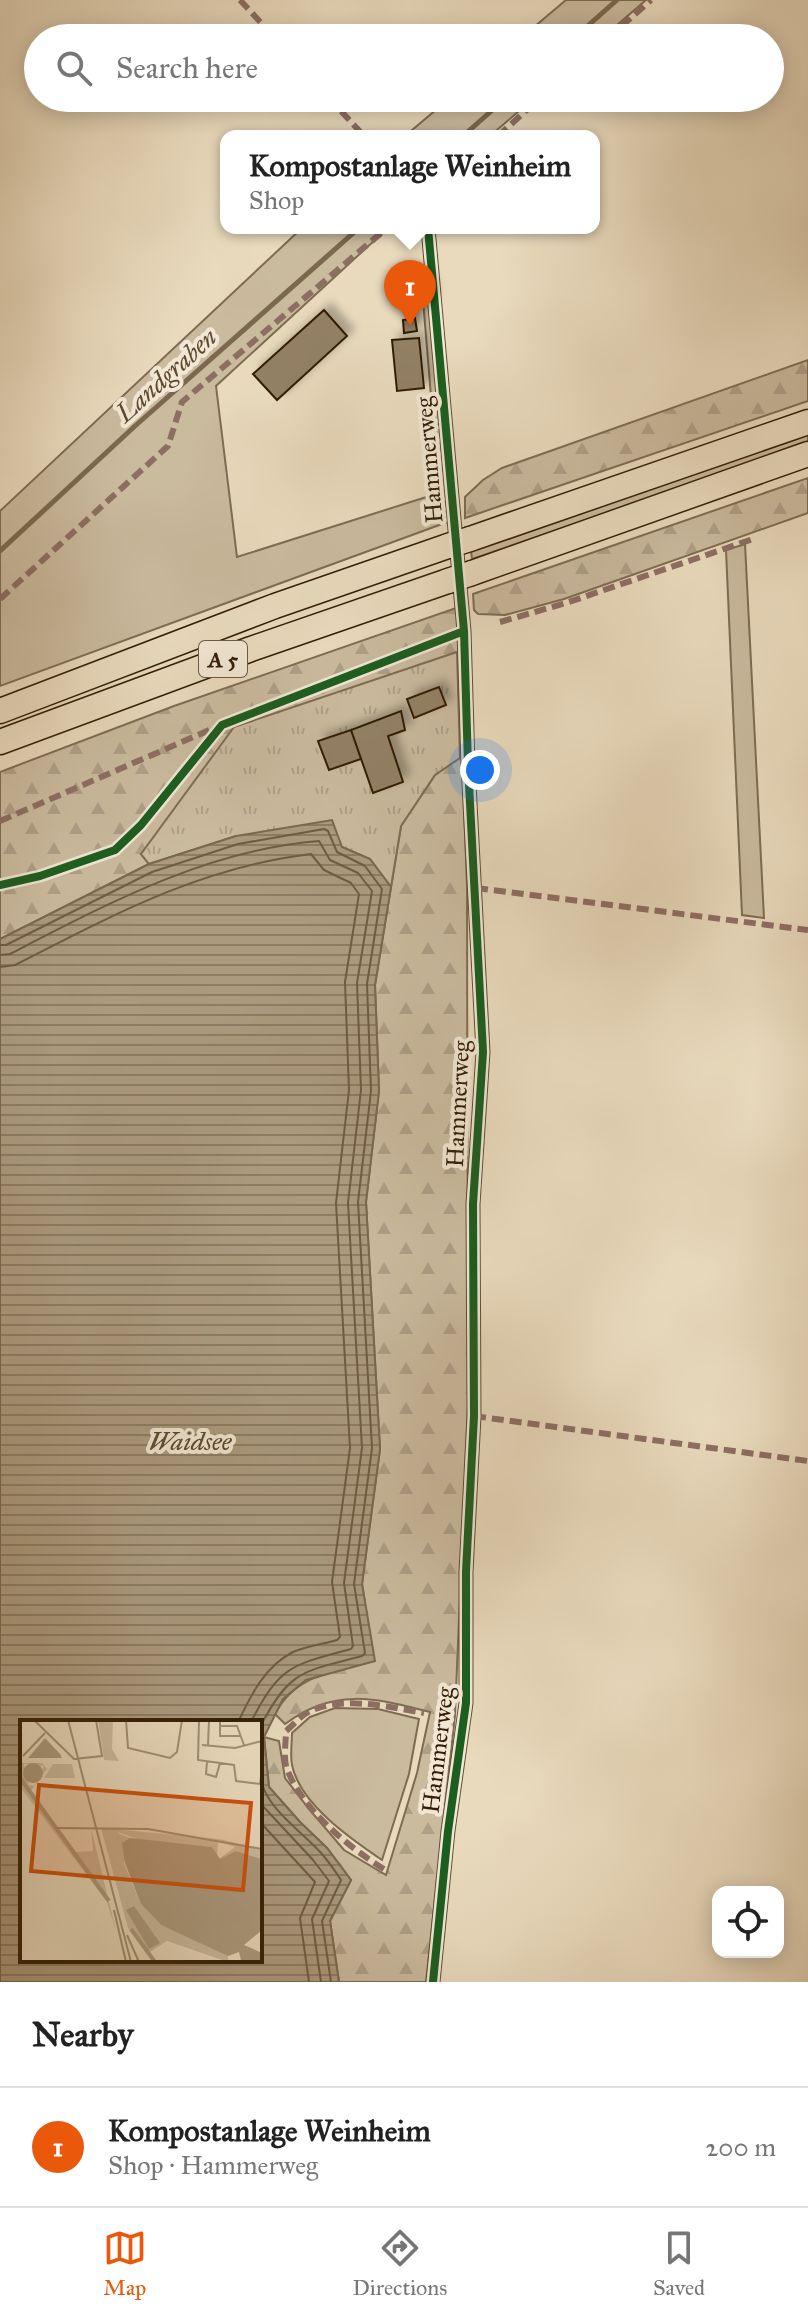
<!DOCTYPE html>
<html lang="en">
<head>
<meta charset="utf-8">
<style>
  :root { --surface:#fff; --page:#f2f2f2; --text:#222; --muted:#767676; --line:#e0e0e0; --accent:#ea580c }
  body { margin:0; font-family:"IM FELL Great Primer",serif; background:var(--page); color:var(--text) }
  .controls { position:absolute; right:24px; bottom:24px; display:grid; overflow:hidden; border-radius:16px; box-shadow:0 4px 20px #0003 }
  .controls button { width:72px; height:72px; display:grid; place-items:center; padding:0; border:0; border-bottom:2px solid var(--line); background:var(--surface); color:var(--text); font:40px sans-serif }
  .you { position:absolute; left:480px; top:770px; width:28px; height:28px; margin:-20px; border:6px solid #fff; border-radius:50%; background:#1a73e8; box-shadow:0 0 0 12px #1a73e833 }
  .badge { display:grid; place-items:center; width:52px; height:52px; border-radius:50%; background:var(--accent); color:#fff; font-size:26px; font-weight:700 }
  .pin { position:absolute; translate:-50% -66px; filter:drop-shadow(0 2px 4px #0008) }
  .pin::after { content:''; position:absolute; top:42px; width:28px; height:24px; background:inherit; clip-path:polygon(0 0,100% 0,50% 100%) }
  .popup { position:absolute; left:220px; top:130px; width:380px; height:104px; box-sizing:border-box; display:grid; place-content:center; border-radius:16px; background:var(--surface); filter:drop-shadow(0 2px 6px #0005); font-size:26px; white-space:nowrap; color:var(--muted) }
  .popup b { font-size:30px; color:var(--text) }
  .popup::after { content:''; position:absolute; left:50%; top:100%; margin-left:-16px; border:16px solid transparent; border-top-color:var(--surface) }
  .list { margin:0; padding:0; list-style:none }
  h2 { display:flex; justify-content:space-between; align-items:center; height:104px; margin:0; padding:0 32px; font-size:34px }
  h2 small { font-size:26px; font-weight:400; color:var(--muted) }
  .list li { display:grid; grid-template-columns:52px 1fr auto; gap:24px; align-items:center; box-sizing:border-box; height:120px; padding:0 32px; border-top:2px solid var(--line) }
  .list b { display:block; font-size:30px; white-space:nowrap }
  .list p { margin:0; font-size:26px; white-space:nowrap; color:var(--muted) }
  .list em { font-size:26px; font-style:normal; color:var(--muted) }
  .icon { flex:none; width:44px; height:44px; fill:none; stroke:currentColor; stroke-width:2; stroke-linecap:round; stroke-linejoin:round }
  .map { position:relative; flex:none; width:808px; height:1982px; overflow:hidden }
  .search { position:absolute; background:var(--surface); box-shadow:0 4px 20px #0003; left:24px; right:24px; top:24px; height:88px; display:flex; align-items:center; gap:20px; box-sizing:border-box; padding:0 28px; border-radius:44px; color:var(--muted); font-size:30px }
  .sheet { height:224px; background:var(--surface) }
  nav { display:flex; justify-content:space-around; align-items:center; box-sizing:border-box; height:112px; border-top:2px solid var(--line); background:var(--surface); font-size:22px; color:var(--muted) }
  nav a { display:grid; justify-items:center; gap:4px }
  nav .on { color:var(--accent) }
  .map>svg:first-child { display:block }
  .green { fill:#caba9e; stroke:#7e6c52; stroke-width:2 }
  .forest { fill:url(#forest-firs); stroke:#7e6c52; stroke-width:2 }
  .park { fill:url(#park-tufts); stroke:#7e6c52; stroke-width:2 }
  .water { fill:url(#water-rules); stroke:#7b684e; stroke-width:2; fill-rule:evenodd }
  .lines { fill:none; stroke-linecap:round; stroke-linejoin:round }
  .shore { stroke:#6f5c42; stroke-width:2 }
  .stream { stroke:#7b684e; stroke-width:5 }
  .building { fill:#928065; stroke:#331e05; stroke-width:2; filter:url(#shadow) }
  .street-casing { stroke:#604d33; stroke-width:15 }
  .highway-casing { stroke:#331e05; stroke-width:27 }
  .street { stroke:#f1e7d4; stroke-width:12 }
  .highway { stroke:#e9dabd; stroke-width:24 }
  .highway-bridge-casing { stroke:#331e05; stroke-width:27; stroke-linecap:butt }
  .highway-bridge { stroke:#e9dabd; stroke-width:24 }
  .quiet { stroke:#8d6e63; stroke-width:6; stroke-dasharray:12 6; stroke-linecap:butt }
  .cycleway-casing { stroke:#f1e7d4; stroke-width:13 }
  .cycleway { stroke:#1b5e20; stroke-width:8 }
  .labels { text-anchor:middle; stroke-width:8; stroke-linejoin:round; paint-order:stroke }
  .shield { fill:#f1e7d4; stroke:#6c5a43; stroke-width:2 }
  .shield-label { font-size:22px; font-weight:bold; fill:#331e05 }
  .street-label { font-size:24px; fill:#331e05; stroke:#f1e7d4 }
  .water-label { font-size:26px; font-style:italic; fill:#5d492f; stroke:#f1e7d4 }
  .inset-river { fill:none; stroke:#ab9a7e; stroke-width:4 }
  .inset-road { fill:none; stroke:#a08f73; stroke-width:2 }
  .view { fill:#cd500b; fill-opacity:0.15; stroke:#cd500b; stroke-width:4 }
  .inset-edge { fill:none; stroke:#331e05; stroke-width:4 }
</style>
</head>
<body>
<div class="map">
<svg width="808" height="1982" viewBox="0 0 808 1982">
  <defs>
    <pattern id="forest-firs" width="22" height="20" patternUnits="userSpaceOnUse" patternTransform="scale(2)"><rect width="22" height="20" fill="#caba9e"/><path d="M5 1l3.5 6h-7zM16 11l3.5 6h-7z" fill="#ae9f87"/></pattern>
    <pattern id="park-tufts" width="24" height="20" patternUnits="userSpaceOnUse" patternTransform="scale(2)"><rect width="24" height="20" fill="#caba9e"/><path d="M3 7l-1-3M5 7V3M7 7l1-3M15 17l-1-3M17 17v-4M19 17l1-3" fill="none" stroke="#ae9f87"/></pattern>
    <pattern id="water-rules" width="6" height="5" patternUnits="userSpaceOnUse" patternTransform="scale(2)"><rect width="6" height="5" fill="#ab9a7e"/><path d="M0 2.5h6" fill="none" stroke="#8c7d65"/></pattern>
    <filter id="shadow"><feDropShadow dx="7" dy="-7" stdDeviation="4" flood-color="#0004"/></filter>
  </defs>
  <rect width="100%" height="100%" fill="#e9dabd"/>
  <filter id="stains"><feTurbulence type="fractalNoise" baseFrequency=".0025" numOctaves="4"/><feColorMatrix values="0 0 0 0 .2 0 0 0 0 .09 0 0 0 0 .02 0 0 0 .5 -.17"/></filter>
  <radialGradient id="worn" r=".72"><stop offset=".6" stop-color="#630" stop-opacity="0"/><stop offset="1" stop-color="#630" stop-opacity=".3"/></radialGradient>
  <path class="green" d="M566,0H646L602,38H521Z
    M450,98H534L490,136H405Z
    M302,228H388L216,386L237,557L439,493L423,300L435,302L453,520L0,686V511Z
    M808,435V444L472,559L471,551Z
    M745,544L764,918L742,915L726,550Z
    M335,1708L378,1709L419,1719L409,1774L382,1860C351,1839 300,1804 292,1765C290,1755 292,1743 292,1733L310,1717Z"/>
  <path class="forest" d="M808,360V401L465,518V497L483,480L502,468Z
    M808,478V513L564,599L505,615L478,614L474,610L473,594Z
    M456,608L464,657L463,778L467,886L468,1404L455,1715L426,1982H339L330,1921L351,1880L327,1848L300,1822L269,1787L264,1737L279,1741L285,1778L309,1809L344,1850L386,1875L417,1773L430,1712C375,1698 334,1687 285,1724L275,1714C296,1674 334,1672 374,1661L362,1584L380,1449L366,1202L379,1091L375,985L401,826L435,775L460,757L457,653L141,854L149,864L0,939V772L174,706Z"/>
  <path class="park" d="M457,652L460,758L435,775L401,826L391,887L370,859L342,847L236,836L149,864L141,854L234,727Z"/>
  <path class="water" d="M332,820L342,847L370,859L391,887L375,985L379,1091L366,1202L380,1449L362,1584L375,1661L306,1680L283,1699L264,1737L269,1787L300,1822L327,1848L351,1880L330,1921L339,1982H0V939L149,864L236,836ZM22,1722H260V1960H22Z"/>
  <g class="lines">
    <path class="shore" d="M0,945H6L152,872L238,844L324,829L328,831L337,852L365,866L382,889L367,984L371,1091L358,1202L372,1448L354,1584L365,1653L362,1656C303,1672 290,1669 260,1727
      M0,955L10,954C109,903 207,850 319,841L330,860L358,873L372,891L357,983L361,1090L348,1203L362,1448L344,1583L353,1646L351,1649C292,1665 280,1665 251,1722
      M0,967L15,965C113,915 201,867 311,854L324,870L351,883L359,894L345,982L349,1090L336,1203L350,1448L332,1582L340,1637L337,1640C323,1644 307,1646 293,1652C265,1666 251,1695 238,1722
      M260,1775C264,1808 301,1830 322,1854C329,1862 335,1871 341,1880L322,1921L331,1982
      M260,1803L313,1860L329,1881L312,1919L321,1982
      M260,1822L315,1882L300,1918L309,1982"/>
    <path class="stream" d="M574,38L617,0
      M463,136L506,98
      M0,551L135,426L359,228"/>
  </g>
  <path class="building" d="M324,310L347,336L277,400L253,374Z
    M415,318L417,331L404,333L403,320Z
    M419,338L424,388L397,391L392,340Z
    M439,687L446,705L414,718L407,699Z
    M401,711L405,730L388,736L403,782L373,793L351,730Z
    M351,730L361,759L329,770L318,741Z"/>
  <g class="lines">
    <defs>
      <path id="street" d="M428,228L464,631L468,765L483,1052L473,1204L474,1416L466,1572V1703L448,1831L433,1982"/>
      <path id="highway" d="M470,539L808,422
        M472,573L808,454
        M0,711L275,606L448,546
        M0,742L251,649L448,581"/>
    </defs>
    <use href="#street" class="street-casing"/>
    <use href="#highway" class="highway-casing"/>
    <use href="#street" class="street"/>
    <use href="#highway" class="highway"/>
    <defs>
      <path id="highway-bridge" d="M448,546L470,539
        M448,581L472,573"/>
    </defs>
    <use href="#highway-bridge" class="highway-bridge-casing"/>
    <use href="#highway-bridge" class="highway-bridge"/>
    <path class="quiet" d="M240,0L275,38
      M608,38L651,0
      M329,98L364,136
      M498,136L540,98
      M0,599L168,446L182,402L387,228
      M500,622L566,603L753,539
      M0,821L214,728
      M476,888L808,930
      M474,1416L808,1461
      M384,1869C348,1847 302,1809 287,1769C283,1759 286,1742 286,1731C292,1726 299,1718 305,1714C337,1694 390,1707 424,1713"/>
    <defs>
      <path id="cycleway" d="M428,228L464,631L468,765L483,1052L473,1204L474,1416L466,1572V1703L448,1831L433,1982
        M0,885L40,876L115,850L141,825L222,725L464,631"/>
    </defs>
    <use href="#cycleway" class="cycleway-casing"/>
    <use href="#cycleway" class="cycleway"/>
  </g>
  <g class="labels">
    <rect class="shield" x="199" y="641" width="48" height="36" rx="6"/>
    <g class="shield-label">
      <text x="223" y="667">A 5</text>
    </g>
    <g class="street-label">
      <text transform="translate(429 460) rotate(-95)" y="8">Hammerweg</text>
      <text transform="translate(458 1104) rotate(-87)" y="8">Hammerweg</text>
      <text transform="translate(438 1750) rotate(-83)" y="8">Hammerweg</text>
    </g>
    <g class="water-label">
      <text transform="translate(166 375) rotate(-42)" y="9">Landgraben</text>
      <text x="190" y="1450">Waidsee</text>
    </g>
  </g>
  <g transform="translate(20 1720)">
    <rect width="242" height="242" fill="#e9dabd"/>
    <path d="M78,0H93L92,29L99,41L84,40ZM0,43H22L27,49L10,72L55,132L73,131L71,108L96,211L87,182L1,68ZM4,44L24,46L14,66L9,65ZM33,44H52L55,58H24Z" fill="#caba9e" fill-rule="evenodd"/>
    <path d="M81,108L199,119L242,129V139L216,131L205,139H199L215,127L198,121L197,138L192,127L120,120L98,112L104,144L121,184L141,205L184,223L208,236V242L147,221L130,232L108,208Z" fill="#caba9e"/>
    <path d="M85,108L110,118L104,144L91,133Z" fill="#caba9e"/>
    <path d="M25,18L40,34L42,38H8ZM3 53a10 10 0 1 1 20 0a10 10 0 1 1-20 0ZM110,118L192,127L200,139L216,131L242,139V210L224,225L242,233V242L221,240L219,232L208,236L141,205L121,184L105,143L102,123ZM114,186L140,223L129,229L106,190Z" fill="#ab9a7e"/>
    <path class="inset-river" d="M0,58L89,181M111,209L135,242"/>
    <path class="inset-road" d="M14,0L54,39L82,36L76,0M48,0L111,242M106,0L108,28L150,38L157,32L162,0M179,0L178,40L214,45L216,61L240,64L242,50M200,0V16H221M200,6H217L224,25M182,25L215,28L242,21M188,25L189,0M3,36L25,13M187,42L186,54L196,57L200,43M37,108L128,109L242,129M94,190L106,242M107,215L119,242"/>
    <path class="view" d="M19,65L231,83L223,170L11,151Z"/>
    <rect width="242" height="242" class="inset-edge"/>
  </g>
  <rect width="100%" height="100%" filter="url(#stains)"/>
  <rect width="100%" height="100%" fill="url(#worn)"/>
</svg>
<div class="controls">
<button><svg class="icon" aria-label="locate" viewBox="0 0 24 24"><circle cx="12" cy="12" r="6"/><path d="M12 2v4M12 18v4M2 12h4M18 12h4"/></svg></button>
</div>
<div class="you"></div>
<div class="pin badge" style="left:410px;top:326px">1</div>
<div class="popup"><b>Kompostanlage Weinheim</b>Shop</div>
<div class="search"><svg class="icon" aria-label="search" viewBox="0 0 24 24"><circle cx="10" cy="10" r="6"/><path d="M15 15l6 6"/></svg>Search here</div>
</div>
<section class="sheet">
<h2>Nearby<small></small></h2>
<ul class="list">
<li><span class="badge">1</span><div><b>Kompostanlage Weinheim</b><p>Shop · Hammerweg</p></div><em>200 m</em></li>
</ul>
</section>
<nav>
<a class="on"><svg class="icon" aria-label="map" viewBox="0 0 24 24"><path d="M3 6l6-2 6 2 6-2v14l-6 2-6-2-6 2zM9 4v14M15 6v14"/></svg>Map</a>
<a><svg class="icon" aria-label="directions" viewBox="0 0 24 24"><path d="M12 3l9 9-9 9-9-9zM9 14v-3h6M13 9l2 2-2 2"/></svg>Directions</a>
<a><svg class="icon" aria-label="saved" viewBox="0 0 24 24"><path d="M7 4h10v16l-5-4-5 4z"/></svg>Saved</a>
</nav>
</body>
</html>
